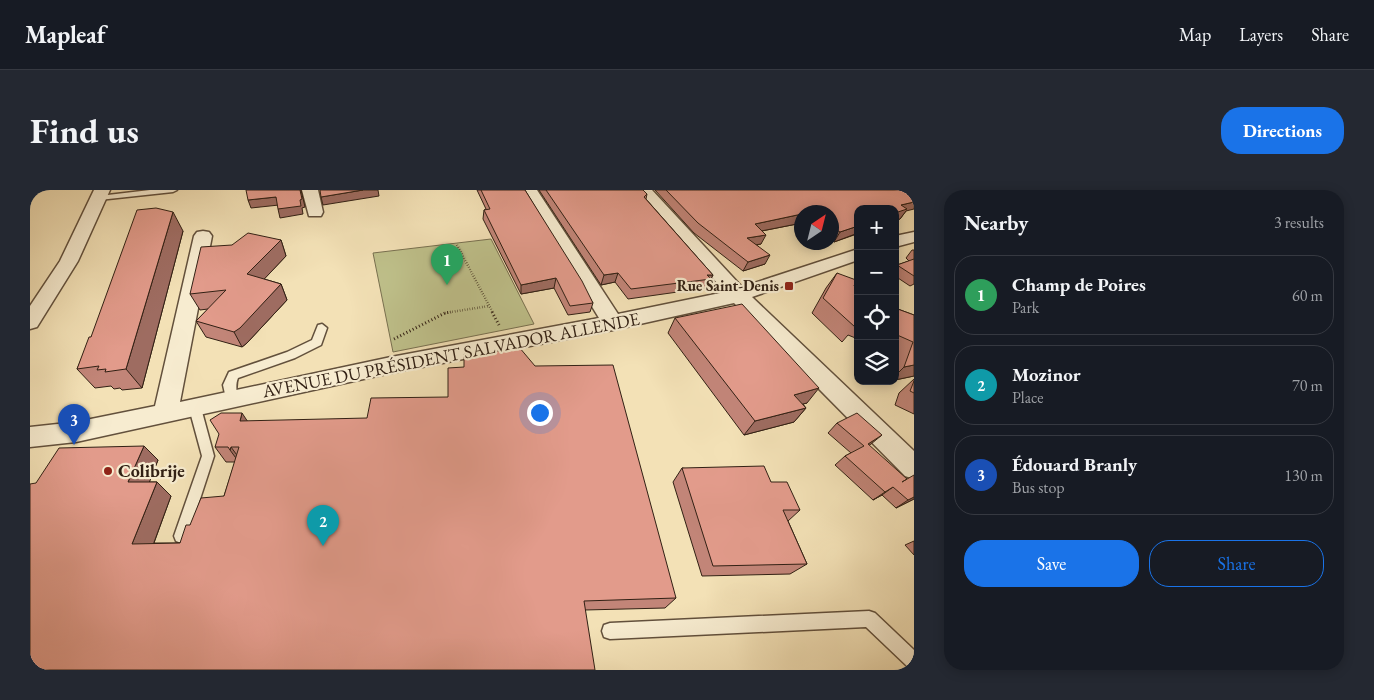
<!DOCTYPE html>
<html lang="en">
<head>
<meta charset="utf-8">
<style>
  :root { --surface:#171b24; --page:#242831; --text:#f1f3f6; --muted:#9ea1a6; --line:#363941; --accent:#1a73e8 }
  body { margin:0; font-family:"EB Garamond",serif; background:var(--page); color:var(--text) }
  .controls { position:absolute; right:15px; top:15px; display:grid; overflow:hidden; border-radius:10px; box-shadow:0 2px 12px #0003 }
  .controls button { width:45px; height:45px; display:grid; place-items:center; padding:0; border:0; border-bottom:1px solid var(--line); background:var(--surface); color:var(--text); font:25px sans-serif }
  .compass { position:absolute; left:764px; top:15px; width:45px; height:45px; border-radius:50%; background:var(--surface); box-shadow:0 2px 12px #0003; rotate:35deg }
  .you { position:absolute; left:509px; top:222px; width:18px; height:18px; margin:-12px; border:4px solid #fff; border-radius:50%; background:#1a73e8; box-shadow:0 0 0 8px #1a73e833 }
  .badge { display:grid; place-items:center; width:32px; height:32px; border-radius:50%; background:var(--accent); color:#fff; font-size:16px; font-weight:700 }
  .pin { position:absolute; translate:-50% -41px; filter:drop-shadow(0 1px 2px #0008) }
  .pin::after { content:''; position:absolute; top:26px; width:18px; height:15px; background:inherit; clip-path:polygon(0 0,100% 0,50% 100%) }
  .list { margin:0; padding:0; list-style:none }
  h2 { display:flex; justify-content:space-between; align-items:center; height:65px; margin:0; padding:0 20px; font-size:21px }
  h2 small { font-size:16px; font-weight:400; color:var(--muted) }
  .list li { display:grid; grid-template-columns:32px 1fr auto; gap:15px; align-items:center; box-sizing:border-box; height:80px; margin:0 10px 10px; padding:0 10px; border:1px solid var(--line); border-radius:20px }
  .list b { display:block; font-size:19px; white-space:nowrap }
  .list p { margin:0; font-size:16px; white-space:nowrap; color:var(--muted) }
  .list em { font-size:16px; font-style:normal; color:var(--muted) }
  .actions { display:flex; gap:10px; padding:15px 20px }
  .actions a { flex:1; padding:11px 0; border:1px solid var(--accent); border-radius:20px; text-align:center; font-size:18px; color:var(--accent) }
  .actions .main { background:var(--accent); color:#fff }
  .icon { flex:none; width:28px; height:28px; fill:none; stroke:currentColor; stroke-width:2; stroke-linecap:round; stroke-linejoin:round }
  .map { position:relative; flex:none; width:884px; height:480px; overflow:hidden; border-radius:20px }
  header { display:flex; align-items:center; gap:30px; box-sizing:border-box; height:70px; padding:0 25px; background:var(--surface); border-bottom:1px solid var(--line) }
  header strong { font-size:24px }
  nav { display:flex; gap:28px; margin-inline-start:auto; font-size:18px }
  .intro { display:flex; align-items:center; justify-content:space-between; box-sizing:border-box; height:120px; padding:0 30px }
  h1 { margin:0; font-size:35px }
  .button { padding:12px 22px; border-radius:20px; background:var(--accent); color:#fff; font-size:18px; font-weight:700 }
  main { display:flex; gap:30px; padding:0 30px }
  aside { flex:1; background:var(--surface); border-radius:20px; box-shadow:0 2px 12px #0003 }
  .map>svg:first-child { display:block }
  .green { fill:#bfc18b; stroke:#787050 }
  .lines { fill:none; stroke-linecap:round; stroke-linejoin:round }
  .lane-casing { stroke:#62503c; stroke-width:3 }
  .street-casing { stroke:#62503c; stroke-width:3 }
  .path-far1 { stroke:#312014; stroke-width:2.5; stroke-dasharray:0.5 2; stroke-linecap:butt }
  .path { stroke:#312014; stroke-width:3; stroke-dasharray:1 2.5; stroke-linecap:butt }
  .lane { fill:#f7ecd0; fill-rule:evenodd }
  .street { fill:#f7ecd0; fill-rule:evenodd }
  .wall { fill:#c28578; stroke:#312014 }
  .shaded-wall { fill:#9e6c61; stroke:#312014 }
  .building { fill:#e29b8b; stroke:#312014 }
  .poi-dot { fill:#8f2418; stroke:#f7ecd0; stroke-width:2 }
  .labels { text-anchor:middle; stroke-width:4.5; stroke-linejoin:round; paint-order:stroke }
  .far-poi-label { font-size:15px; font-weight:bold; fill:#312014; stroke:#f7ecd0; text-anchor:end }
  .street-label { font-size:18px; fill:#312014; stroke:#f7ecd0 }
  .poi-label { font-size:18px; font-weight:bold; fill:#312014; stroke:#f7ecd0; text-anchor:start }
</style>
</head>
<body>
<header>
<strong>Mapleaf</strong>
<nav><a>Map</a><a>Layers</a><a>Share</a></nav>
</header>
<div class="intro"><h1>Find us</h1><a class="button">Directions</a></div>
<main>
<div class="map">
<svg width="884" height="480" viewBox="0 0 884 480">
  <rect width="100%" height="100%" fill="#f3e1b6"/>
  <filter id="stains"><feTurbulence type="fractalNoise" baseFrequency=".004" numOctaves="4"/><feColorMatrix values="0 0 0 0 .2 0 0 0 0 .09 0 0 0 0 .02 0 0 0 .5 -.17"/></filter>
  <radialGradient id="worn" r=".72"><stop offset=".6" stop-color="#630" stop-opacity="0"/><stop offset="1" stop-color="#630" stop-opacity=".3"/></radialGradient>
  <path class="green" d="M461,49L504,134L363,162L343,63Z"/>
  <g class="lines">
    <defs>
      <path id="lane" d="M120,0H147L143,2L69,10L65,8L69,6Z
        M292,134L297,138L291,155L265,168L208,188C204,197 209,206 205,213H197L193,195L199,182L257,162L282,150L288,135Z
        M165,213L169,215L171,218L184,266L158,346L156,351L151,353L146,351L144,346L172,266L159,218L161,215Z
        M839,421L845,423L884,460V479L878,477L836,437L580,449L574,447L572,441L574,435L580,433Z"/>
      <path id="street" d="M64,0H80L48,71L7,137L0,139V116L30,71Z
        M272,0H288L293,22L291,26H279Z
        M491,0H507L588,124L695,102L605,0H622L712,97L828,59V70L722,107L884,261V289L875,286L704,113L583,140L361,183L46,252L0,257V237L46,232L125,216L164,46L167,42L173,41L179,42L182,46L150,212L361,167L569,128Z
        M884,42V52L865,57V46Z"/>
    </defs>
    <use href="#lane" class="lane-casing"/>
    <use href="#street" class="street-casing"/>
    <path class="path-far1" d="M427,55L463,123
      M415,123L459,116"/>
    <path class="path" d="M462,122L469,135
      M364,149L415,123L421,122"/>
    <use href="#lane" class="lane"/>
    <use href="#street" class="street"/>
  </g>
  <path class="wall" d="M447,0H495L563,113L560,122L538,125L524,98L491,104L453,29L454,20L456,19Z
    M509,0H613L617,4L616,9L683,85L676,98L598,109L585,92L571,95Z
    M625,0H884L876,21L870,29L804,52L802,50V22H772V33L732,41L731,54L727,55L735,74L713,81L664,43Z
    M153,41L112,198L92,200L90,198L84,199L81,196L65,198L47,179L61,147Z
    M251,50L256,66L234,89L251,94L257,110L217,153L212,157L176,147L166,131L178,119L170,120L160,104L202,55Z
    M882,60H884V94L880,96L865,86V77L867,75L879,71L876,68Z
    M807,83L824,96L828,97V149L818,145L812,152L782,123L796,98Z
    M865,118L884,125V186L865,190V174L868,167L865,166Z
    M645,128L777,213L773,214L776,218L764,232L714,245L638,143Z
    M884,189V224L865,215L869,203Z
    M217,231L646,408L635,418L555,420L0,480L6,293L128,270L119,292H127L141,306L124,353H150L160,335L194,306L205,272H196L185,257Z
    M807,233L839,256L884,309L866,318L852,305L843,310L805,275L815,266L821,263L798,243Z
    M652,278L741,292L770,320L758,331L777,374L760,384L672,386L643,292Z
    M884,351V365L875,355Z"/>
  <path class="shaded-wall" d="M270,0H271L275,17L272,18L273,24L250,28L248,19L270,10Z
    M333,0H348L349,6L293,15L291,7Z
    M246,7L249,15L221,18L218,10Z
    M884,12V19L876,21L870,29L865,30V23L871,15Z
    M143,22L153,41L112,198L96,179Z
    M772,24V33L721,43L725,34Z
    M828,36V43L804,52L810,42Z
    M736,45L731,54L712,57L717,48Z
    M251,50L256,66L224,100L217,84Z
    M740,65L735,74L713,81L718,72Z
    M588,83L585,92L571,95L574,85Z
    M677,85H683L678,94L681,89Z
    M526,88L524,98L491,104V95Z
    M251,94L257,110L217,153L212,157L204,142Z
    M884,175V186L865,190V186L874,177Z
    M789,198L777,213L753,219L764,205Z
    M776,218L764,232L714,245L725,231Z
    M212,223L222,238L210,231Z
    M852,245L841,254L828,263L838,254Z
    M114,256L128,270L114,306L98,292Z
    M201,257L212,272L211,275L200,260Z
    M127,292L141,306L119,366L102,354Z
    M863,297L852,305L843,310L855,302Z
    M884,307V309L866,318L878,310Z"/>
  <path class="building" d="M216,0H270L272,9L270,10L271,16L248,19L246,7L218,10Z
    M290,0H333L291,7Z
    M451,0H495L552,91L563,113L540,116L526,88L491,95L454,20L460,19Z
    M516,0H613L617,4L614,7L683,85H677L681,89L601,99L588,83L574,85Z
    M636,0H884V12L871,15L877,19L865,23V19H828V36L810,42L802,37V22H772V24L725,34L736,45L717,48L740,65L718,72L668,33Z
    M126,18L143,22L96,179L75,182L76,179L67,180L69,176L47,179L59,147H61L107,20Z
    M218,43L251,50L217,84L251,94L210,138L204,142L166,131L196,100L160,104L171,57L202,55Z
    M884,69V86L867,75Z
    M807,83L826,90L824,96L828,97V131L825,137L793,108Z
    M712,114L789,198L764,205L776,218L725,231L645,128Z
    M865,118L884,125V175L874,177L883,152L865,144Z
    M489,157L505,176L583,175L646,408L554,411L565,480H0V294L6,293L29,258L114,256L98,292H127L102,354L150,353L156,335H160L171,308L194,306L209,257H201L200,260L198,257H185L189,244L180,230L191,223H212L210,231L337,228L341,208L418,207V178L434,177V164L457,163Z
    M884,191V203L880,201Z
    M827,223L852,245L838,254L877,289L872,292L884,285V307L878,310L863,297L855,302L815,266L834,256L807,233Z
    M734,276L741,292H757L770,320H753L777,374L683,376L652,278Z"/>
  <g class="poi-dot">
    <rect x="754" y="91" width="10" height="10" rx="2.5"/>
    <circle cx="78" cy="281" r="5"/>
  </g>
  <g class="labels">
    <g class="far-poi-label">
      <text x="749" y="101">Rue Saint-Denis</text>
    </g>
    <g class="street-label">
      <text transform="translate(421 165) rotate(-11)" y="6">AVENUE DU PRÉSIDENT SALVADOR ALLENDE</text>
    </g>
    <g class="poi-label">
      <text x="88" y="287">Colibrije</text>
    </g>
  </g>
  <rect width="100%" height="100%" filter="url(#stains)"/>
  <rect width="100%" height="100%" fill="url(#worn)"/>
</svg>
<div class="controls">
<button>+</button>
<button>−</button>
<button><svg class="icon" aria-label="locate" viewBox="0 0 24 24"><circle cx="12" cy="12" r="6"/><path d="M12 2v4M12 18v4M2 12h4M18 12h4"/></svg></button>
<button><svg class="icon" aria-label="layers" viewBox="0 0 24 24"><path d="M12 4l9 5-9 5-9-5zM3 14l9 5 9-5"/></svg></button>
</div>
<svg class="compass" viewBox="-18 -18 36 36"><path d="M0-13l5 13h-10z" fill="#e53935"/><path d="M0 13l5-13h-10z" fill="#9ea1a6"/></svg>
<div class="you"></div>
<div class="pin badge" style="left:417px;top:95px;background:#2e9e5b">1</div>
<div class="pin badge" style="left:293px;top:356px;background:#0f9aa8">2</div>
<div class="pin badge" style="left:44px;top:255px;background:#1a4fb4">3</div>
</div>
<aside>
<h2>Nearby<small>3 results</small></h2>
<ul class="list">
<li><span class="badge" style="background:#2e9e5b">1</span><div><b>Champ de Poires</b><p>Park</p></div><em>60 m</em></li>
<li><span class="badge" style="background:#0f9aa8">2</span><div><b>Mozinor</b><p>Place</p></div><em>70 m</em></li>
<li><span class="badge" style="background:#1a4fb4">3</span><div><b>Édouard Branly</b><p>Bus stop</p></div><em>130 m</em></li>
</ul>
<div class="actions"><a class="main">Save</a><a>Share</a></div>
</aside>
</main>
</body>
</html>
